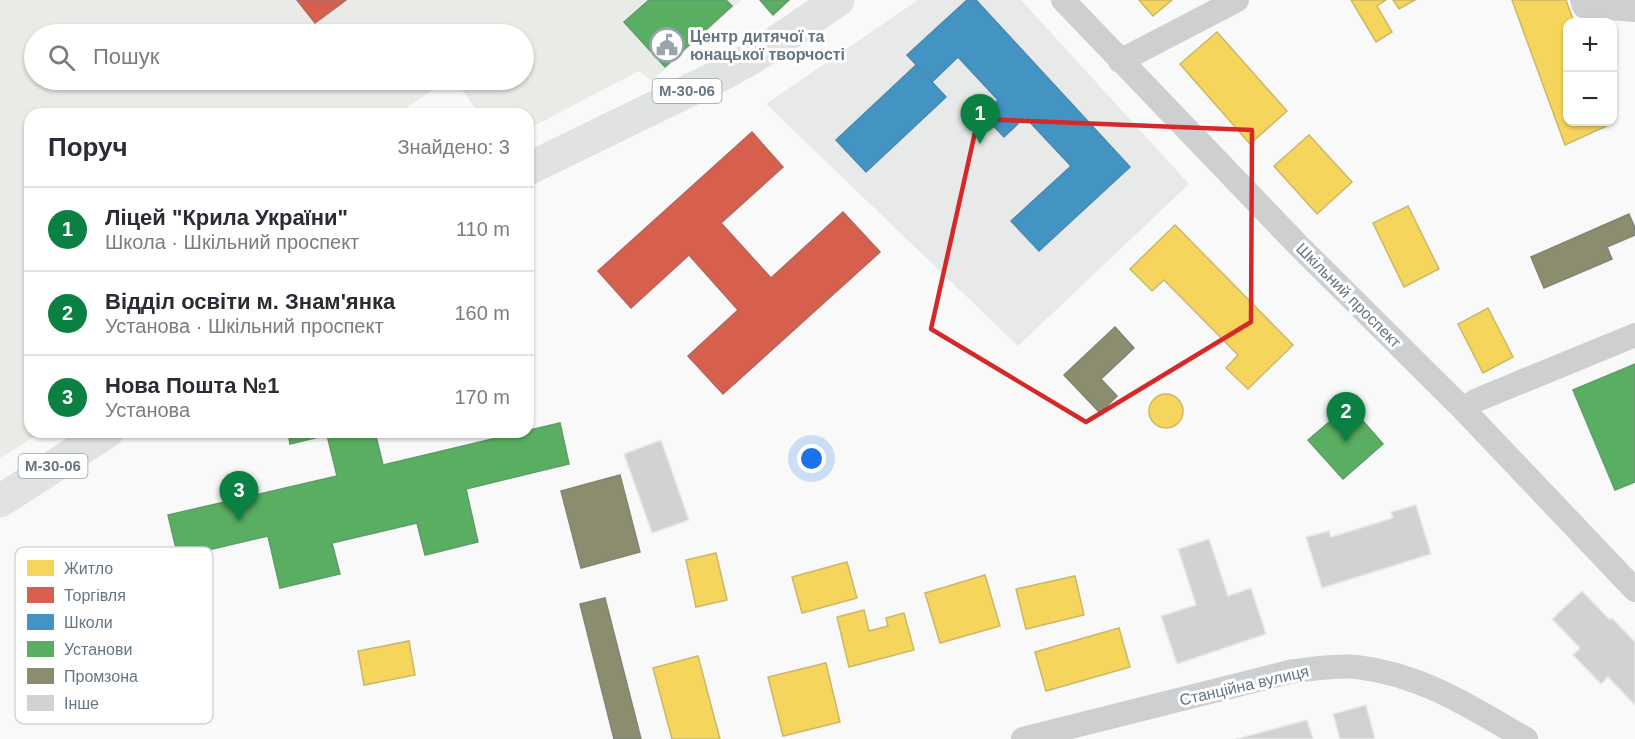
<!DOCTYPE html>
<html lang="uk">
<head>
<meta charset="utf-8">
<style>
  :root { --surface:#fff; --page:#f7f7f7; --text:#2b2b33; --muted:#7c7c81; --line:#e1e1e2; --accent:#0b8043 }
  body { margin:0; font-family:Helvetica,sans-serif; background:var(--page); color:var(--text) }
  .controls { position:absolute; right:18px; top:18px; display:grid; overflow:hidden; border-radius:12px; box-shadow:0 2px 4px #0004 }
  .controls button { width:54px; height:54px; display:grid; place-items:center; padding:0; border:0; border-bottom:2px solid var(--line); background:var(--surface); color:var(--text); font:30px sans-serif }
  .you { position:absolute; left:812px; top:459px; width:21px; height:21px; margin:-15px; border:4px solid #fff; border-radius:50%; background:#1a73e8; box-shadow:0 0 0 9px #1a73e833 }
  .badge { display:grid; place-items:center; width:39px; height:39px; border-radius:50%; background:var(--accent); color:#fff; font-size:20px; font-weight:700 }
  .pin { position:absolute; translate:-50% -50px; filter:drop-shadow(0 2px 3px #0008) }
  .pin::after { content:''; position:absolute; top:32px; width:21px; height:18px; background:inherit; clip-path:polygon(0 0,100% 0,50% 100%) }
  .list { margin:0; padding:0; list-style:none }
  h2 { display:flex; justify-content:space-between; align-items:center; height:78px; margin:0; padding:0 24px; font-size:26px }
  h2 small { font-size:20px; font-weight:400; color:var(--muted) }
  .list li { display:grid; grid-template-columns:39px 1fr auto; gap:18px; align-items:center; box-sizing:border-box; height:84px; padding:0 24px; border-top:2px solid var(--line) }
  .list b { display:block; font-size:22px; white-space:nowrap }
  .list p { margin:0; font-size:20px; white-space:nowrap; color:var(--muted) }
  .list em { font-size:20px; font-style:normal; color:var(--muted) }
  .icon { flex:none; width:33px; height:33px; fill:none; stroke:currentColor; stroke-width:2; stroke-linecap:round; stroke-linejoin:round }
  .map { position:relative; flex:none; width:1635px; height:739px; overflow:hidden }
  .search { position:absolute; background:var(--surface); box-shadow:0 2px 4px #0004; left:24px; top:24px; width:510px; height:66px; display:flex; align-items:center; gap:15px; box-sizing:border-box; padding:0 21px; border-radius:33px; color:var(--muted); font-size:22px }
  .panel { position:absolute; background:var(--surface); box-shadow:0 2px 4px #0004; left:24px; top:108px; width:510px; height:330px; border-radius:18px }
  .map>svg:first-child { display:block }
  .built { fill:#e8e9e9 }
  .green { fill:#e8ebe6 }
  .homes { fill:#f6d55c; stroke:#cab868; stroke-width:1.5 }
  .shops { fill:#d6604d; stroke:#b4675d; stroke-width:1.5 }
  .schools { fill:#4393c3; stroke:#4d8ab0; stroke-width:1.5 }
  .public { fill:#5aae61; stroke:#5d9d6b; stroke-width:1.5 }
  .industry { fill:#8c8c6e; stroke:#808574; stroke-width:1.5 }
  .building { fill:#d0d2d3; stroke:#e8e8e8; stroke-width:1.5 }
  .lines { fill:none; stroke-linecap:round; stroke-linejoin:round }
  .street { stroke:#cecfd0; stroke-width:24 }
  .primary { stroke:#e1e2e2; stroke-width:33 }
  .marked { fill:none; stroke:#d62828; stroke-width:4.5; stroke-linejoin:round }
  .labels { text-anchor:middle; stroke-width:6; stroke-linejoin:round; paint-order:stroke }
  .shield { fill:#fff; stroke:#939fa8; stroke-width:1.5 }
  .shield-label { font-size:15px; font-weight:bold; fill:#657683 }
  .poi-label { font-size:16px; font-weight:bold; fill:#657683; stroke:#fff; text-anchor:start }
  .street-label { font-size:16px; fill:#657683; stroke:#fff }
  .key { fill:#fff; stroke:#d1d6da; stroke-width:1.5 }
  .key-label { font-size:16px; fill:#657683 }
</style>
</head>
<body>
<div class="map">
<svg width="1635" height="739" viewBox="0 0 1635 739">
  <rect width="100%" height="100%" fill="#f9f9f9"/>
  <path class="built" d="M918,0H1021L1189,184L1018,346L766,104Z"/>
  <path class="green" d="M0,0H742L652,81L639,71L528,129V114H479L455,80H524V34H34V80H448L397,114H30V432H42L0,458Z"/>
  <path class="homes" d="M1139,0H1172L1153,16Z
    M1351,0H1386L1377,6L1392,32L1376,42Z
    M1393,0H1415L1399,9Z
    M1512,0H1566L1574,22H1568V122H1610L1611,124L1565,145Z
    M1217,32L1287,111L1250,144L1180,64Z
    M1309,135L1352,182L1317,214L1274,166Z
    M1408,206L1439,269L1404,287L1373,223Z
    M1175,225L1293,345L1248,389L1226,368L1238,355L1164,280L1152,291L1130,269Z
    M1488,308L1513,357L1483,373L1458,324Z
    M1149 411a17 17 0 1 1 34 0a17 17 0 1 1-34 0Z
    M716,553L727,600L696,607L686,560Z
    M847,562L857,598L802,613L792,577Z
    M985,575L1000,626L940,643L925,593Z
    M1075,576L1084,615L1026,629L1016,589Z
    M864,610L869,631L888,626L886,618L904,613L914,650L849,667L837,617Z
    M1119,628L1130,667L1046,691L1035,652Z
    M409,641L415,675L364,685L358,651Z
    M698,656L720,739H672L653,668Z
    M826,663L840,722L783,736L768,677Z"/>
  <path class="shops" d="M297,0H346L315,23Z
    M752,132L783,167L721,223L771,278L843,212L880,252L723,394L688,356L738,310L689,255L631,308L598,271Z"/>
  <path class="schools" d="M967,0H976L1130,167L1039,251L1011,221L1071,166L1025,117L1004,137L982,114L998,100L958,57L932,82L907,55Z
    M916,65L946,97L866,172L836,140Z"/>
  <path class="public" d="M649,0H726L732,6L665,67L624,22Z
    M760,0H789L773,15Z
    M1635,364V482L1615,490L1573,390Z
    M1349,405L1383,444L1343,479L1308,440Z
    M560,423L569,464L466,489L478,542L425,555L417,523L332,543L340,574L280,588L268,536L178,557L168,515L337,476L327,435L290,444L288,432H375L383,465Z"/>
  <path class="industry" d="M1629,214L1635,228V235L1607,247L1612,259L1544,288L1531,257Z
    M1115,327L1134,348L1101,379L1117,396L1100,413L1064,375Z
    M620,475L640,552L581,568L561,491Z
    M605,598L641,739H614L580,604Z"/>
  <path class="building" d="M661,440L689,520L652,533L624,454Z
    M1416,505L1431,554L1322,588L1306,537L1329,531L1331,537L1393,518L1391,512Z
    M1209,539L1228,596L1251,588L1266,634L1177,664L1161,616L1196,605L1178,549Z
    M1582,591L1610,620L1612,618L1635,642V705L1608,677L1601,684L1573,655L1580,648L1552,619Z
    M1366,705L1375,739H1340L1333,714Z
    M1307,720L1313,739H1236Z"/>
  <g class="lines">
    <path class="street" d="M1063,0L1298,245L1463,409L1635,590
      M1582,0L1584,6L1635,10
      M1120,61L1237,0
      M1463,409L1477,400L1635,335
      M1023,739L1293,671C1314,669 1336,665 1357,667C1423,675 1470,707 1526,739"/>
    <path class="primary" d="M528,169L725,73L760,53L838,0
      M0,501L107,432"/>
  </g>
  <path class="marked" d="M978,119L1252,130L1251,322L1086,422L931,329Z"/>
  <defs>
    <symbol id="civic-ring" viewBox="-11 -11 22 22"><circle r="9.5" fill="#fff" stroke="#99a4ac" stroke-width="1.5"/><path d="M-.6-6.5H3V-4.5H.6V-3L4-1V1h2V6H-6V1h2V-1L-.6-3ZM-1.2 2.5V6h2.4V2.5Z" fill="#99a4ac"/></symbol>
  </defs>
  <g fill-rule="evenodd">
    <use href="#civic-ring" x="648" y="26" width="38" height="38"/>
  </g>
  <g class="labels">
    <g class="shield">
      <rect x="652.5" y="79" width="69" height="24" rx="4.5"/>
      <rect x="18.5" y="454" width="69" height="24" rx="4.5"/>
    </g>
    <g class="shield-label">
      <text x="687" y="96">М-30-06</text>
      <text x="53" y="471">М-30-06</text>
    </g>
    <g class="poi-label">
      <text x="690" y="42">Центр дитячої та<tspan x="690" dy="18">юнацької творчості</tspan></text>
    </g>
    <g class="street-label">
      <text transform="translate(1349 295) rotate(45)" y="6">Шкільний проспект</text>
      <text transform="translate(1244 685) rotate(-13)" y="6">Станційна вулиця</text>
    </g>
  </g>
  <rect x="15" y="547" width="198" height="177" rx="9" class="key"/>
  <rect x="27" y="560" width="27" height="16" fill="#f6d55c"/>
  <rect x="27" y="587" width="27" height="16" fill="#d6604d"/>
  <rect x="27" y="614" width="27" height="16" fill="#4393c3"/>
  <rect x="27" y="641" width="27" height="16" fill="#5aae61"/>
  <rect x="27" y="668" width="27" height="16" fill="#8c8c6e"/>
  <rect x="27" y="695" width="27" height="16" fill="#d0d2d3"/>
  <g class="key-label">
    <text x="64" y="574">Житло</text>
    <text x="64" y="601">Торгівля</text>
    <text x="64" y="628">Школи</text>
    <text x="64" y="655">Установи</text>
    <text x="64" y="682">Промзона</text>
    <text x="64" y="709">Інше</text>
  </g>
</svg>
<div class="controls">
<button>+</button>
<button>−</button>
</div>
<div class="you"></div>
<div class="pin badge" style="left:980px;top:144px">1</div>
<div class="pin badge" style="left:1346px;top:442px">2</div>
<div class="pin badge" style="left:239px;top:521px">3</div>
<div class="search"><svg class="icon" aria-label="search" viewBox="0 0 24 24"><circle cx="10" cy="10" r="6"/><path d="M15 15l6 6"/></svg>Пошук</div>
<section class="panel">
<h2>Поруч<small>Знайдено: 3</small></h2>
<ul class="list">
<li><span class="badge">1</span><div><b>Ліцей &quot;Крила України&quot;</b><p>Школа · Шкільний проспект</p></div><em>110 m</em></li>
<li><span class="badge">2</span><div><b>Відділ освіти м. Знам'янка</b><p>Установа · Шкільний проспект</p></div><em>160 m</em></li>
<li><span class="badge">3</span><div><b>Нова Пошта №1</b><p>Установа</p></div><em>170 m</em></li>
</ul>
</section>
</div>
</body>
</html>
